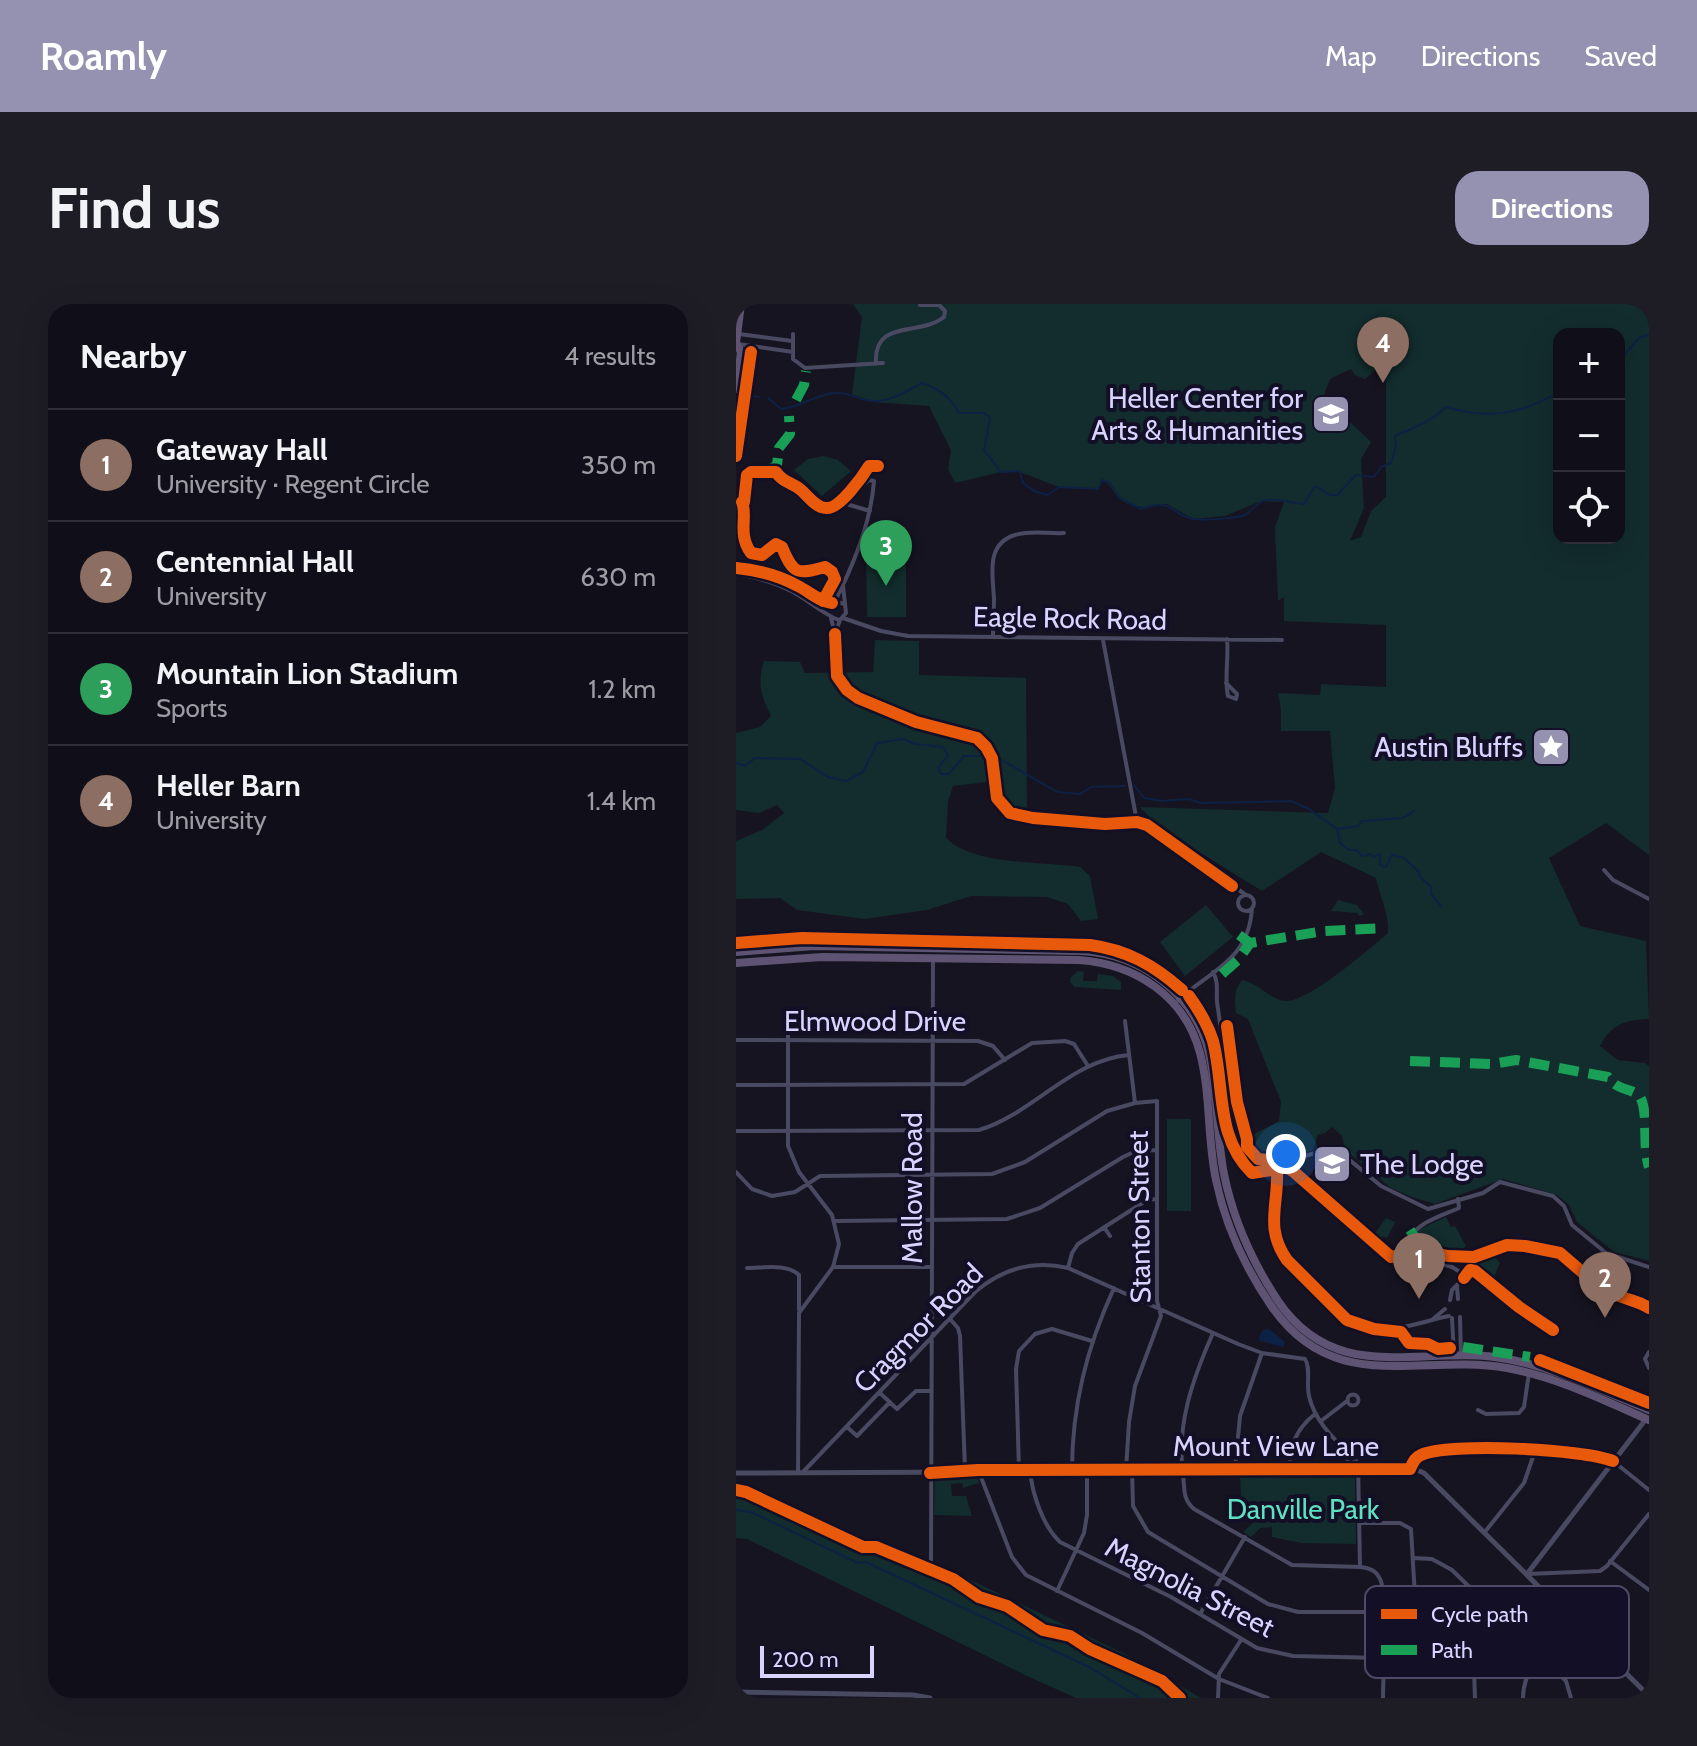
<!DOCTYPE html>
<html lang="en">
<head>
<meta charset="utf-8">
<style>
  :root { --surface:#100f19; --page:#1e1d26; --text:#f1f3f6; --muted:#9c9ca2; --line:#302f38; --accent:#9591b1 }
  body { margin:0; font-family:Cabin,sans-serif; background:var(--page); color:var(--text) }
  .controls { position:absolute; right:24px; top:24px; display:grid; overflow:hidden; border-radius:16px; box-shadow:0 8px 32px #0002 }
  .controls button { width:72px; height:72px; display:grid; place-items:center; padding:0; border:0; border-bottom:2px solid var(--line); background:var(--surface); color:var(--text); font:40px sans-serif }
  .scale { position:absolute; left:24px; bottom:20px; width:114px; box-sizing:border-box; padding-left:8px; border:4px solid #d9d4ff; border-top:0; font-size:22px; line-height:28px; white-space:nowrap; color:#d9d4ff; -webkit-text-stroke:6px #130f26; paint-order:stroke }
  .you { position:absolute; left:550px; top:850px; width:28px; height:28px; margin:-20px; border:6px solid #fff; border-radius:50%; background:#1a73e8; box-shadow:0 0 0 12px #1a73e833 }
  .badge { display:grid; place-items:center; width:52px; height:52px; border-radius:50%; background:var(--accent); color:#fff; font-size:26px; font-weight:700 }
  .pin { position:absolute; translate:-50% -66px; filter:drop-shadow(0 2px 4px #0008) }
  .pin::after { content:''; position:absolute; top:42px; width:28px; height:24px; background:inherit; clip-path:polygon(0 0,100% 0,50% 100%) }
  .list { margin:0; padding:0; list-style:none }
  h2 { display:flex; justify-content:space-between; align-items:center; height:104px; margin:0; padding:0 32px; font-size:34px }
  h2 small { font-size:26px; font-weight:400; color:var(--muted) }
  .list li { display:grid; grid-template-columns:52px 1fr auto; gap:24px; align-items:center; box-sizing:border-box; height:112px; padding:0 32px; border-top:2px solid var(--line) }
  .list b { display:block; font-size:30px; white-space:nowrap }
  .list p { margin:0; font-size:26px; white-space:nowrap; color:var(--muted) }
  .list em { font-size:26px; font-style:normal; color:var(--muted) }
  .icon { flex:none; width:44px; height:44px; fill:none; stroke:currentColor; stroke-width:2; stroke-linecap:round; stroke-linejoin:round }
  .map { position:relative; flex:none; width:913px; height:1394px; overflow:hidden; border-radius:24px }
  header { display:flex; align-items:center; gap:48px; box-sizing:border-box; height:112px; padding:0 40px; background:var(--accent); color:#fff }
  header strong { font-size:38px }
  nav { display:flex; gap:44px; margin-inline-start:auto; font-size:28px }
  .intro { display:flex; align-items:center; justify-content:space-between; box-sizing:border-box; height:192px; padding:0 48px }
  h1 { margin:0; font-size:56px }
  .button { padding:20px 36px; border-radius:24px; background:var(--accent); color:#fff; font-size:28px; font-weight:700 }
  main { display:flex; gap:48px; padding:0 48px }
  aside { flex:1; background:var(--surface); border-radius:24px; box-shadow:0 8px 32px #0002 }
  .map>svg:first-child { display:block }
  .green { fill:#132c2d; fill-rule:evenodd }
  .water { fill:#0d2144 }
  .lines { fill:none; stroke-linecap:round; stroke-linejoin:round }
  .stream { stroke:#0d2144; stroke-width:2 }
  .minor { stroke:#4a4962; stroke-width:4 }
  .tertiary { stroke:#4a4962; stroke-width:5 }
  .primary { stroke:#5e5373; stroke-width:8 }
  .quiet { stroke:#1a9f57; stroke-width:10; stroke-dasharray:20 10; stroke-linecap:butt }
  .cycleway-casing { stroke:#130f26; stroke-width:17 }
  .cycleway { stroke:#e8590c; stroke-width:12 }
  .labels { text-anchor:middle; stroke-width:8; stroke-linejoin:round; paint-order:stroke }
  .poi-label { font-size:28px; fill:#d9d4ff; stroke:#130f26; text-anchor:end }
  .street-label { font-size:28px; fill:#d9d4ff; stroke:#130f26 }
  .park-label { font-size:28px; fill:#5fe0c0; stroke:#130f26 }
  .key { fill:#130f26; stroke:#4e4a67; stroke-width:2 }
  .key-label { font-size:22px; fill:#d9d4ff }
</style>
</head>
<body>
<header>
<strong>Roamly</strong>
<nav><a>Map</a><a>Directions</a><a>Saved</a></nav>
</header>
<div class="intro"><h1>Find us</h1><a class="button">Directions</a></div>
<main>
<aside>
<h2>Nearby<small>4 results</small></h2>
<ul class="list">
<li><span class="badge" style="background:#8d6e63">1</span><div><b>Gateway Hall</b><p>University · Regent Circle</p></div><em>350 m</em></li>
<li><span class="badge" style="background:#8d6e63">2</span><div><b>Centennial Hall</b><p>University</p></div><em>630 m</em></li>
<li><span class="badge" style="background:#2e9e5b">3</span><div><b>Mountain Lion Stadium</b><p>Sports</p></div><em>1.2 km</em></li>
<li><span class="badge" style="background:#8d6e63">4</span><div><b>Heller Barn</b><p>University</p></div><em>1.4 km</em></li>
</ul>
</aside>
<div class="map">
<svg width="913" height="1394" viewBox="0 0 913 1394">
  <rect width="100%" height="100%" fill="#161421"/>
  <path class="green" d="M117,0H913V551L870,519L813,554L844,622L910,637L913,715C890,716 875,720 864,742L882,756L909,759L913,762V957L878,948L841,918L833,901L821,891L767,875L699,900L676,893L655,884L609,846L606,832L596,823L589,829L582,831L577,846C554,854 524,868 511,838L520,829L543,817L545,798L512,715L500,709C498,696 498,686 506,676C525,680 534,696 550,697C574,697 633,645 652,629C653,609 644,593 640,574L585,548L526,587L423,523L404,503L592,509L599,484L594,427H545V406L542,389L584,391L585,380L650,383V321L548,317V293L542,297L539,223L548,198L525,197L489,212L457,215L431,200C414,202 400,207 385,196C377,189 377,181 367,177L362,185L323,183L284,168H265L219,179L212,165L215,146L193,102L136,98L116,90L126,13ZM823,30H883V234H823ZM650,49V193L635,207L625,233L614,237L628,204L625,155L635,138L615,119L596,128L585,122L583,105L594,75L615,65L619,71L629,75L638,67Z
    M88,152L102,156L115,167L86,192L58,166L72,155Z
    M130,251H170V313H131Z
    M139,336L183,337V371L290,374L291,505L269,501L258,480L250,478L217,482L212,497L210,534C239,562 305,557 344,563L354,572L362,615L345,617L332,600L311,593L235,592L191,606L129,615L61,606L44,594L0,595V537L26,526L48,509L41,501L23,509L0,506V429L24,423L35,412C25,392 21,379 28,357L64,358L69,369L137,368Z
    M602,596L621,601L628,610L624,612L621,609L595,607Z
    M470,601L497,633L449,672L424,638Z
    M342,667L348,668L347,677H361L362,670L377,672L385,678V686L339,683L334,678L335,673Z
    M431,815H455V907H431Z
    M710,913L715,923L719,922L730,942C717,957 693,945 674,946L673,938L682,926Z
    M650,914L659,918L651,934L647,932L644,938L637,932Z
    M759,946V953L764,959L758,973L736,955Z
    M504,1171H619L620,1240L565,1239L536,1233V1223L524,1224L515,1233L507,1228L520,1216L500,1192H505Z
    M241,1173L243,1179L227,1184L226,1179L215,1180L216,1192H230L236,1212L198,1211L199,1174Z
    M0,1184L45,1196L44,1199C92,1222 141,1241 190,1262L203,1261L387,1349L465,1394H340L289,1371L11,1235L0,1234Z"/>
  <path class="water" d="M533,1025L549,1038L547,1043L524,1037L523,1032L527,1026Z"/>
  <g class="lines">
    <path class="stream" d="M883,57L903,34L913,31
      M11,91L23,93
      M32,94L45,105C65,102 71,96 88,91C111,84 121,97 138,97C154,98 173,86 186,79C202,84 215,94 223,109H248L254,114L248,146L265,168L284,167L287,179L298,187L312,191L323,183L362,185L366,176L374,179L385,195L405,205C441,193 432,211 458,215C468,217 500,214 509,211C516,207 521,198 529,196C541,194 556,199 568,200L579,182L594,191H601L620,171L638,173L645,163L655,159L660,142L659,132C677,124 696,117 710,103C753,116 785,110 823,88
      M264,455L321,488L344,490L355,483L389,482
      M0,459L9,462L19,454L64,455L92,473L110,477L127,468L141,439L168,435L179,440L207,443L212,451L202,464L205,470H213L228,452H246
      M398,481L408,494L426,497L453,495L464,499L555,497L573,505L601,525L604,539L613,546H621L626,552L635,550L637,553L644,550V561L650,563L656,551L668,554L683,568L684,573L695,583V590L705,602
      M602,525L623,522L625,517L667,514L678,507
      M0,1206L15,1208L122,1259L130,1258L355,1364L404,1394"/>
    <path class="minor" d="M3,30L56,37
      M57,30V55L69,64L147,59
      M2,40L57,48
      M140,60C137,14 183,33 208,13L209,7L203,1H184
      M0,264C38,268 51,279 84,295C92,300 100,296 108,300
      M0,270C19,273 38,278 55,287C68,293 94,315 104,316
      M99,297C118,260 135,219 138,177L133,176L107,199L134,207
      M95,314L99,330L100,367L108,384L122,394L167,413L241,434L250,443L256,454L261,494L274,509L297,514L369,520L401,518L411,521L510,591
      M107,314L145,327L172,332L546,336
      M99,330L104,316L110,309L107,282
      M257,333C257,320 258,308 258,295C257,272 249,240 279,231C295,226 312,230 328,229
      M367,336L401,518
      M490,379L501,390L500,395L492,392C488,374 493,354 491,335
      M868,566L877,576L913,595
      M502 599a8 8 0 1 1 16 0a8 8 0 1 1-16 0Z
      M477,668C483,679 480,687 481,698C486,730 497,837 517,857L538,861L586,847L604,848L645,882L692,905L747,889L764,878L817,892L828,902L836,921L870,949L913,963
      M438,700C472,667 513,658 516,604
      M52,715V842L63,868L96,911L103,940L97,963L63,1009L62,1169
      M389,717L399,799
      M0,736L242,737L257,742L269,756
      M0,781L228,780L296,739L329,737L338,740L352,762
      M0,827L243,826C297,810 334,756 393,751
      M546,860C547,883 539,906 542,928C546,948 599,1004 618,1014C627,1019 637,1022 647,1023C671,1026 691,1016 713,1012
      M0,868L16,885L36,892L59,888L84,872L256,870L289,858L371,807L399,799L421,797V997L425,1012L399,1082L393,1118L390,1166
      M98,917L271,915L304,904L387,853L400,847L421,846
      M368,923L374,932
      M97,963H195
      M11,964C27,964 51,959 63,971V1006
      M332,964L336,949L342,940L411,896L420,895
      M721,983L722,995
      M714,996L716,986L728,974L727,970L716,963L674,950L670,942C677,919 703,913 723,904L722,895
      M724,1013L725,1053
      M716,1014L718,1051
      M214,1015L222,1024L224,1032L229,1166
      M697,1015L709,1005
      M477,1029C457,1074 440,1121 447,1171C449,1184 446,1195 458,1205L556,1261L624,1263
      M913,1048L909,1055L913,1064
      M144,1089L161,1105L180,1087H195
      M611.5 1096a5.5 5.5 0 1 1 11 0a5.5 5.5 0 1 1-11 0Z
      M742,1106L750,1110L783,1109L788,1103L793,1069
      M585,1117L611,1097
      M111,1123L121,1132L154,1098
      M674,1165L680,1154L699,1147L838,1148L877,1157L913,1186
      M283,1166L280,1065L283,1047L299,1030L316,1025L356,1037
      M294,1166C296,1190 307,1222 324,1238L435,1293L521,1344L557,1352L647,1354
      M396,1166L397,1202L412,1228L532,1300L562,1308H646
      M499,1166L504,1112L526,1049
      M605,1166L612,1158L611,1151
      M336,1167C336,1101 351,1043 378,984
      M553,1167C554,1142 559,1126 579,1110
      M67,1168L239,988C266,965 298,956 332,964L502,1040L526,1049L569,1055C575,1064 570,1080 573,1092C579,1120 604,1140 622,1159L624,1263C633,1264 640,1266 644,1275C652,1290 647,1372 647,1394
      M243,1168L276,1253L290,1271L406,1329L483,1375L532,1394
      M624,1219H664L675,1225L679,1293L686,1305L734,1354L738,1367L739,1394
      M748,1229L788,1179L799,1147
      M677,1254L696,1255L716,1266L830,1377L835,1394
      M874,1257L913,1286
      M195,1258L197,656
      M791,1270L864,1267L871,1262L913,1210
      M321,1287L348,1229L351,1211V1168
      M464,1310L509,1233
      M482,1394L483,1370L505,1336
      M787,1394C787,1360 816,1340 839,1317"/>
    <path class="tertiary" d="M0,1169L681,1166L688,1169L913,1392
      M791,1270L910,1115
      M0,1388L177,1391L194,1394"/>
    <path class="primary" d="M0,85L5,48L0,39L5,0
      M0,648L78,642L346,647C405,650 459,690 473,749C482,789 480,830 488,870C497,915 517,959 542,997C602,1085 688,1039 771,1055C821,1064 866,1087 913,1106
      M0,659L86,653L343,656C399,660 449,692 464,749C475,790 471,834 480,876C489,920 510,965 536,1003C599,1093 683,1049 771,1064C821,1073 867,1096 913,1116"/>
    <path class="quiet" d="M60,96L68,81L70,67
      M30,168L41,161L43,144L54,130L53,112
      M503,631L514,639L588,627L649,624
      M486,670L502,656L514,639
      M674,757L756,760L780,756L872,773C882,788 896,783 904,793C913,808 906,843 913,863
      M674,926L688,947
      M727,1043L794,1053"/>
    <defs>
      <path id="cycleway" d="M0,152L15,48
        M6,198C12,212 1,230 15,249L26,251L40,240L46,243C57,270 61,271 89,263L96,268L99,275L87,297
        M8,198L11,171L15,168H40C47,179 56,178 65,186C72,192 80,204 90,204C103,206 127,172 133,162H142
        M0,264C22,266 42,271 62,282C74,288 82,297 96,299
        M99,330L101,372L111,386L122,394L180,418L241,434L250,443L256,454L261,494L274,509L297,514L369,520L401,518L411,521L496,582
        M0,639L66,634L354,641C391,646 418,661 446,686
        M453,692C463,706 472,721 477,737C489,783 479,833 516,869L541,865C543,901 528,923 551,956L611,1016L638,1025L665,1028L673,1039L692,1040L702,1045L714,1044
        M491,722L501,798L511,835V843L522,855L540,857L558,868L655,953L688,947L712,952L738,953L771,941L789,942L824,949L860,980C870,982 876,989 886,993C896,997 904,998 913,1004
        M728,974L734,966L739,967L783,1003L817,1026
        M804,1056L913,1099
        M194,1169L242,1166L674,1165C677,1159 678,1154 685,1151C712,1138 848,1145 877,1157
        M0,1186L10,1188L127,1243H140L217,1275L243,1293L271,1302L307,1326L334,1332L354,1345L426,1377L444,1394"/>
    </defs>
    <use href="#cycleway" class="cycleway-casing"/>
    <use href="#cycleway" class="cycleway"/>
  </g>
  <defs>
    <symbol id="university-square" viewBox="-11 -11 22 22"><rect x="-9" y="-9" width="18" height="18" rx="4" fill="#9591b1" stroke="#130f26"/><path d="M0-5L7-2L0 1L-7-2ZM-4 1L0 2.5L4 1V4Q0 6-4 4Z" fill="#fff"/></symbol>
    <symbol id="sight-square" viewBox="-11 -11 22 22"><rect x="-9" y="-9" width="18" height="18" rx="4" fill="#9591b1" stroke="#130f26"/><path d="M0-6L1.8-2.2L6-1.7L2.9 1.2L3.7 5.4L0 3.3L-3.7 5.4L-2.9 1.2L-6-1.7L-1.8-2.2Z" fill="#fff"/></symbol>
  </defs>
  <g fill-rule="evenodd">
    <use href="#university-square" x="573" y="88" width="44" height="44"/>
    <use href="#sight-square" x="793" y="421" width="44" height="44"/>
    <use href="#university-square" x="574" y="838" width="44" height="44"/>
  </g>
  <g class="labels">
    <g class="poi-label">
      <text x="567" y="104">Heller Center for<tspan x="567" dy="32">Arts &amp; Humanities</tspan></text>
      <text x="787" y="453">Austin Bluffs</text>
      <text x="624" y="870" text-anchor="start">The Lodge</text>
    </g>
    <g class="street-label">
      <text transform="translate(334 314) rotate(1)" y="10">Eagle Rock Road</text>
      <text x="139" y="727">Elmwood Drive</text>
      <text transform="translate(176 884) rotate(-90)" y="10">Mallow Road</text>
      <text transform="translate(403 913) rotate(-91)" y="10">Stanton Street</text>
      <text transform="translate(182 1024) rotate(-45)" y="10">Cragmor Road</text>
      <text x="540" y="1152">Mount View Lane</text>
      <text transform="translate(454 1283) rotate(27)" y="10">Magnolia Street</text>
    </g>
    <g class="park-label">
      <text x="567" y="1215">Danville Park</text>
    </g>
  </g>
  <rect x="629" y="1282" width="264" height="92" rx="12" class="key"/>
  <rect x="645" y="1305" width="36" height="10" fill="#e8590c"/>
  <rect x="645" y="1341" width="36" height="10" fill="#1a9f57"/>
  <g class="key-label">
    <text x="695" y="1318">Cycle path</text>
    <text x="695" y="1354">Path</text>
  </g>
</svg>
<div class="controls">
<button>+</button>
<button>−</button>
<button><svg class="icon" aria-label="locate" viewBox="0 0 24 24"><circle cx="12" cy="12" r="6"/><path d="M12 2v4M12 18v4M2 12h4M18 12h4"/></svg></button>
</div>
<div class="scale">200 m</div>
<div class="you"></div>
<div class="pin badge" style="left:683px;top:995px;background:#8d6e63">1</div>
<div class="pin badge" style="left:869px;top:1014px;background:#8d6e63">2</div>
<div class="pin badge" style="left:150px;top:282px;background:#2e9e5b">3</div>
<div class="pin badge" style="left:647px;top:79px;background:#8d6e63">4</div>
</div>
</main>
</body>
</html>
